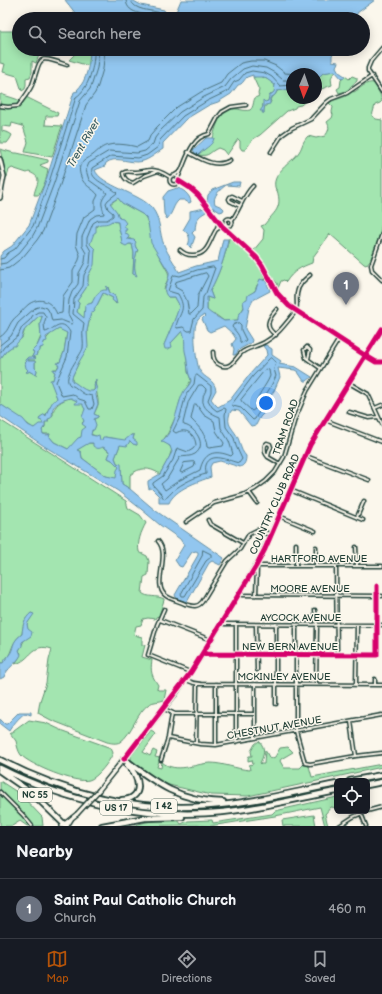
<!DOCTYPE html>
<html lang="en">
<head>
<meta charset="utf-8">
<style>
  :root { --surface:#171b24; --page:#20242c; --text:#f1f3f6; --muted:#9ea1a6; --line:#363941; --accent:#b45309 }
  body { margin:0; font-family:"Balsamiq Sans",sans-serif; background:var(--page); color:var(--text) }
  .controls { position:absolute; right:12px; bottom:12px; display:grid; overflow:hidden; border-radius:6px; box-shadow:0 2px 10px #0003 }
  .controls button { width:36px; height:36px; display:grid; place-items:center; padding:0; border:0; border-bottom:1px solid var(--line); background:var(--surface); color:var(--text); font:20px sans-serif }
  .compass { position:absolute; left:286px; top:68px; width:36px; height:36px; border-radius:50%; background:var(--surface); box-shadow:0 2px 10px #0003; rotate:182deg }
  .you { position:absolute; left:266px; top:403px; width:14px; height:14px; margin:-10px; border:3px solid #fff; border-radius:50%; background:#1a73e8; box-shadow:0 0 0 6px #1a73e833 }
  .badge { display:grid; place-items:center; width:26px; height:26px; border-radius:50%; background:var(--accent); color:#fff; font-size:13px; font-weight:700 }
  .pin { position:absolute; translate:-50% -33px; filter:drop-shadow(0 1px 2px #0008) }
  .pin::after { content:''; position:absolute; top:21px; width:14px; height:12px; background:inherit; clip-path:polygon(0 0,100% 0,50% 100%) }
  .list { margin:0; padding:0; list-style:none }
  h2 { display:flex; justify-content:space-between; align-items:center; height:52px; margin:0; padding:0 16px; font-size:17px }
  h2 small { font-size:13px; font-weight:400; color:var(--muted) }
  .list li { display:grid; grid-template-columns:26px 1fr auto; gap:12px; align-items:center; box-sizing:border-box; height:60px; padding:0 16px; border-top:1px solid var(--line) }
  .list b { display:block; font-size:15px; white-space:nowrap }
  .list p { margin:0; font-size:13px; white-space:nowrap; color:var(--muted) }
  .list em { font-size:13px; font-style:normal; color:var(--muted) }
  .icon { flex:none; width:22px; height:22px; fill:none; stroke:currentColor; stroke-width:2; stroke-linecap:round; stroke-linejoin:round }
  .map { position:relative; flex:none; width:382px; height:826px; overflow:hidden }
  .search { position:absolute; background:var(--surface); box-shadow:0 2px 10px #0003; left:12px; right:12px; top:12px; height:44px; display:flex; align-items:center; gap:10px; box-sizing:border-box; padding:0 14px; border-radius:22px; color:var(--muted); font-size:15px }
  .sheet { height:112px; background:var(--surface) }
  nav { display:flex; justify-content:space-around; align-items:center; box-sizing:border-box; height:56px; border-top:1px solid var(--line); background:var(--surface); font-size:11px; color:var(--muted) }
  nav a { display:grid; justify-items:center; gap:2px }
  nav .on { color:var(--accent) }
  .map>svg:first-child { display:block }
  .green { fill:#a3e5b0; stroke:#619172 }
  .water { fill:#92c6ef; stroke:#648fa4; fill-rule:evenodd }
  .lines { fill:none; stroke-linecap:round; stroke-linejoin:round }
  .shore { stroke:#4d747f; stroke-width:1 }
  .street-casing { stroke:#1f3d34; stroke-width:5 }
  .secondary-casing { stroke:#1f3d34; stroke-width:6 }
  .highway-casing { stroke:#1f3d34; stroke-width:8 }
  .street { stroke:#fbf7ec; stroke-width:2 }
  .secondary { stroke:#fbf7ec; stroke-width:3 }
  .highway { stroke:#fbf7ec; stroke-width:4.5 }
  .secondary-bridge-casing { stroke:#1f3d34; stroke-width:6; stroke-linecap:butt }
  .secondary-bridge { stroke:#fbf7ec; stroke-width:3 }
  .cycleway-casing { stroke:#fbf7ec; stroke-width:8 }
  .cycleway { stroke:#d6006c; stroke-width:5 }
  .labels { text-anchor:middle; stroke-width:3; stroke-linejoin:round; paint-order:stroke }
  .shield { fill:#fbf7ec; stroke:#61756b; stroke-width:1 }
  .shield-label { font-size:9px; font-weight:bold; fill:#1f3d34 }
  .street-label { font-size:10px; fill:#1f3d34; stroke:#fbf7ec }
  .water-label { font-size:11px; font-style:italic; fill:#3c5f63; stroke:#fbf7ec }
</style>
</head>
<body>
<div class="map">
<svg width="382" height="826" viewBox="0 0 382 826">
  <rect width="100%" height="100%" fill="#fbf7ec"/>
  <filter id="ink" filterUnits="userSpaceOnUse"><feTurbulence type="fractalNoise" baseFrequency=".025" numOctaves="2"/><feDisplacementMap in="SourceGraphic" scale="8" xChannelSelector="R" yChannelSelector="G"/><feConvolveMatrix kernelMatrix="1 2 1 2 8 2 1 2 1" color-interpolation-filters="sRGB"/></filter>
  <g filter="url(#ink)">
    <path class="green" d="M0,31H19V49H37L41,50L36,63L32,61V72L30,77L26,78V85L25,89L22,91L17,76L3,72L5,64L0,63Z
      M80,49H90L89,66L69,60Z
      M336,70V72C330,76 331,79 332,85L316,91V80L323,73Z
      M260,76L269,80L275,85V92L271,94L268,101L263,104L262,111H263V113H264C263,107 266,105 271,102L270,99L275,95L278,90L292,89V98H309L301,105L296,106L295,108L287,111L260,135L253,139L245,150H242L240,147V141L238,139L227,155L223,150L218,148C209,152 210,157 198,155C205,148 209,147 214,138H213C216,125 221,107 238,109C241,110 247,111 250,110C254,107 253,101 255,98L259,96L258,94L259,90L253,77Z
      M345,76L349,79L352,76L357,78V81L350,87L351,90L354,92C360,89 366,81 374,83L380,94L382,101L380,103L375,105L372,116L376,119L382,120V222L380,234L371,259L366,265L364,264L330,234L313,257L312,263C301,267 293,271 286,282L284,280L281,281L278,288L277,283L270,275L262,260L253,251L263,239L264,230L261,226L264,225C274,212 283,209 277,190H276C269,174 292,163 299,152C303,146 302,142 308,136L316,138L325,136C329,131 330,127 327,122L332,118L333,115L332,112L333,107L329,103C335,98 345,99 349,93L347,91L339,93L337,89L340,87L341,80Z
      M1,94C8,97 16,98 22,102L26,97L58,113L57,116H46L45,125L62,126L52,157L25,152L28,142L23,126L12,123L11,127L2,126V131L9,133L12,135L10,139L7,143H0V95Z
      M0,149L14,153H17L48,160V162L40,165L41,166L48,169L46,180L39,195H34C36,183 44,178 29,172L27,173L12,168L9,170L7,177L6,178Z
      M118,198L122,203L142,214L146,218L159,256L168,272L169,276L164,289L168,297H175C176,300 179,303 179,306C180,309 166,340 164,345L171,343L183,330L185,338L188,372L191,380L180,401L176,416L168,433L162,442L167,443L172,449L169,458L160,474C149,467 140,467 130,475V489L122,484L121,471L115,458L120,445L130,441H132L133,444L137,445L133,439L134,435H131L125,441L105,437L102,440H100L96,436L90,434L95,427L94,419L98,417V416L94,414C95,411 98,407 98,404C99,398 94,386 96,380L95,381L94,391L87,392C82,389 78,384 72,382V377L87,344V331L91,312L97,305L103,293L113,298V300L116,304L114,294L110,293L108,287L107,290L97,295L92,303L87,305L84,318L77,312L79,303L77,301C82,292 89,288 88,276L90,272L95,249L90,244C92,226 100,219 118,222C118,229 122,235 122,244H132L134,253L133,274L136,275C133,269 135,258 137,251H138L131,239H127L125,233L124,224L110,204Z
      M229,238L233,240L257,262L266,281L264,279L257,285L255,291C248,295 247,301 244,307C241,312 239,314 238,320L224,321L216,315H212L207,311V297L213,299L210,291C219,274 225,257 229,238Z
      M41,315L42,317L40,323L41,336L37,346L33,351L34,353L31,358H27C25,362 26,365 28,370L26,372H28L29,371L36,375L37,370L35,368V361H28V359L36,358L33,357C45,348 43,335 59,329L67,332L64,352L57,369H54L55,372L53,380H51L57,398L48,410L45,417V414L42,421L44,424L33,428L0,404V359L7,350L22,338L25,329L33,322L36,318Z
      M71,398L83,404L85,409L84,421L82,423L86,427C84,431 83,434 81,437C78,442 72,445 68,449L54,442L49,436L50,434H43L42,430L45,427V422L49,420L47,419L53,415C52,406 63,399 71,398Z
      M0,420L126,501L128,508L140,515L146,523C141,532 137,542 139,552L147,556L149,561L148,575L144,577L142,593C147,598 157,595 164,599V600L159,616L156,617L155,619L148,618L143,619L141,625L136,626L134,635L142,637V645H145L142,657L152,660C150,672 152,676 158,685L157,689L158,690H166L164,700C159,702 154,701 149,704C136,713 132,734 120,742C116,744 111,743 107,742L51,720L38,713L40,701L46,683L49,660L52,649C31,642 32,660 15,664L19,658L21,653L19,651C23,641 29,635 27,624L33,614L31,613C24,619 23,625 22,634C15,639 13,645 10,653C9,656 5,659 3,663H0Z
      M88,443C96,443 106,447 110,453L108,458L112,460L119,467L116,479L106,476L82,458L81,452L77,450Z
      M29,720L46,723L61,730L111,748L113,753C110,761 97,778 89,780C76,784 30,765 21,755C18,751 17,745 16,741C14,738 12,736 10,733H13L14,731Z
      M151,731L156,734L143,752L150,756L153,750L157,752L155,757L160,758L157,767L161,768L162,762C176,774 194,764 210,763C223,763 236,769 250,770L249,765L253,764L252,760L248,761V758L249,756H252L251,751L255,744L259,741C266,748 264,755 260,763L261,764H264L265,750L270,759L275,757L280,748L288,747L293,752L281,759L280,761L284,768H300L304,764L309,766L312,777L382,764V767L248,796L211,795L169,785L155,779L131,760V756Z
      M0,781L20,794L42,817L43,826H27L20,821L12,826H0Z
      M337,797V808L331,807L325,814L328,826H325L320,807L275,816L210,826L197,825L133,826C148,820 162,820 178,820L181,824L188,821L212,820L213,823L272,814L275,811Z
      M314,815L316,826H283L282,820Z"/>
    <path class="water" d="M65,0H132L141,5L164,10L169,19H80Z
      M181,0H375L357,13L356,19H173Z
      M90,49H339L332,55V61L338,62L336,67L339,72L345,76L344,78L342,79L335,71L323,73L316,80V74H292V89L277,91L275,95L270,98V104L265,105L264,110V113H262L263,111H260L263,107V100L265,102L268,101L269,96L274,92L275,85L264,77H253V75L247,77C243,81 243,84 238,85L231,94L218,102L209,105L186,119L163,143V149C155,154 147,162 137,162C126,162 115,156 106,163L105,166L95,170C100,185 141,194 152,208C161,219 159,233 164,245C168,255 175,263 179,272L196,266L218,261L223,239H228C225,258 219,274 210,291L213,299L207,297V310C212,315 218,317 224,321L238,320V316L244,308L243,301L247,299L248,295L255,291L260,279L266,281L270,291L253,300L249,308L245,329L252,340L251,343L240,349L235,355H233L234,349L232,344L236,339L233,334L224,326L210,332L207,330L202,319L205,316L204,315C200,317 197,320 196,324C193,331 196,365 200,371C205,379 214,379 216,390L211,399L215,404L218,407L230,400L250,374L267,355L266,350L263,346L266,345L272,349V355L281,361L279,364L296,367L312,377L307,381H304L298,372L295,370L278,368L280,377L274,391L264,404L265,412L260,417L256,425L251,426L239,411L232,410L230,413C226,425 232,427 237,436C241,443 239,448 246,456C246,461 245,465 240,467L220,461L212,463L210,467L211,477C197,482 175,489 169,503H159V496L151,488L149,489L148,484V481L160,474L172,452L170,446L161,441C174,435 177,403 184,391C186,388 190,385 191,381C191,378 188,374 188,370C187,363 187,358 185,351C184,344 186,337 182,331L171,343L172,347L168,349H165L164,345C166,340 180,308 179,306C179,303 176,300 175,297H168C160,289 170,282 169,272L151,243L148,222L146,218L142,214L122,203L118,198L110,203L117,212L119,218L123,219L126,223L124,225L127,230H125V233L128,234L129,237L127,239L134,240L136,242L135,244L136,248L138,250L137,251C135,259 133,269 137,276L133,274L134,253L132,244H129L126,246L122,244C122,236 118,229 118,222L112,221C106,226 101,222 96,226V232L94,233L90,244L95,249L94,265L88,276V283L86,288L77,301L79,303L77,312L84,318L85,305L92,303C95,296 99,289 107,290L106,287L107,286L110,293L115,296L117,304L112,300L113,298L103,293L97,305L94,309L95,311L93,313L91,312L87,331L88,347L79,362L72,377V381C80,385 84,392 93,391L95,389L94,385L96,379L95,384L97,389L96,395L98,404L94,414L98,416V417L94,419L96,425L94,430H92L91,435L96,436L99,435L100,440H102L103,437H105L125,440L131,435H134L133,439L137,442V445L133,444L130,441L127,446L120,445L115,458L117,463L121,464L122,484L130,489L156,511L224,558L220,565L212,561L209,563L187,602L177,599L175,595L198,555V552L196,551L192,552L182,567L179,566L175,560L184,545L180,539L160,525L141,509L118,491L44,446L0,416V404L23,419L28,425L34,428L39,424H43L42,421L39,420L40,417L45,414V416H46L48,410L53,401L56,400L57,398L50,380H53L55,372L53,371V369L56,370L59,366L57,363L60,362L64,352L67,333L59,329L46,337L47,341L44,342L43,347L40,348V351L36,354L37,355L33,357L36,358L35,359H28V361H35V368L37,370L36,375L29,371V372H26L28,370L26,368L25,363L27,361H25V360L28,357H32L34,352L32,351L37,346L41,338L40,323L42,317L41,315C38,316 26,328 24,331C23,332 23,335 22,337C20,341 17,342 15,346H13L7,350L0,359V256L4,251L12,246L29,225L46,180L74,92L78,91L77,90C87,81 90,62 90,49ZM71,398L77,401L75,404H83V406L85,409L82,417L84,421L82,424L86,427L82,430L81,437L78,438L68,449L54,442L49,436L50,434L47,435L43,434L42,430L45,426V422H48V419L51,418C53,415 52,412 53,408C56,403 66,398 71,398ZM89,443H93V446C97,449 99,449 103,447L108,450L110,453L108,458L112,460L119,467L117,470L116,478L106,476L82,458L81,452L77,450Z
      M206,138H214C213,146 203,149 198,155L195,153L193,150Z
      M233,182H240L239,186L226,185C220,190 212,196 215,204L222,207L224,209L223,211L220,212L209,205L207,202L208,195L212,190Z
      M177,188C183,189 190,195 191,202L189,203L184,200H179C173,205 173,213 167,219L164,214L163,197L168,191Z
      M205,208L206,212C197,217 196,220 195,230L192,233L195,237L191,248L188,245C191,239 189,233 183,230L190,218V211Z
      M31,613L34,614L27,624L28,629L32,632L31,636L22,642V646L19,650L21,655C16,664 7,668 4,677L0,679V663H3C5,659 7,658 9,655C15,648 10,643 22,634C23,624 24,619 31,613Z
      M19,712H31V715C28,714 26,713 24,714C20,716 11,727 9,731L0,724V719L5,724H7Z"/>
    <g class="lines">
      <path class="shore" d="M126,0C127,17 149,12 159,19
        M131,0C133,11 152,10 161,13L165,19
        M0,259L4,258L8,253L15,249L33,226L49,182L76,97C89,89 95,64 94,49
        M0,264L6,263L19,253L32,237L37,228L54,183L80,101L90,89L92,84L97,68L99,49
        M213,267L215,268L206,293L203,297L202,310L194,319L191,331H188L183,327L177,328L176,326C180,311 187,310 178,294L168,291L173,276L175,275L180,276L197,270Z
        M0,270L9,268L23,257L37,240L43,231L60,185L86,105L95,93L98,86L103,69L105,49
        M206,273L208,276L198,295L197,308L191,314H189L187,301L182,291L175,287L176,282Z
        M239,323L241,325V330L246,340L242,343L240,342C240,335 236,332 232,327L233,325Z
        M0,337C9,331 8,326 13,320C15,317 18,316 20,313C23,310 25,307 29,304C41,296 52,302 57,314L62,313L63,296L73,282V271L79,260L80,255L76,245L77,234L84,217L95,209V201L98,195C93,188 84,186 81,177C76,163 84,161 93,155C98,151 102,146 109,145C116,143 130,145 137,147L148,141L151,134L157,127L177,107L201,92L221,83L227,74L241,63L251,61H264L276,66L285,73L295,74
        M0,345L11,336L18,323L35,308L41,306L47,308L50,313L52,321L61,320L71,324L73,323L68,314L69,300L72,292L78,284L79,273L85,262L86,253L82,246V237L90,219L96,215L104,214C102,203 99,203 107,193L89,180L86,170L89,163L109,151L137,153L145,151L153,144L155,138L161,130L180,112L204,97L225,87L231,79L243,69L252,66L266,68L275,73L283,80H292
        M0,353L4,347L18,336L22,327L30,320L33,315L38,312H43L46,317L44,324L45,332C53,331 61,316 70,332L67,357L56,382L61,394L62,396L73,394L79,399L85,401L89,409H92L94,404L92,396C82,394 84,394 76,388C74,386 72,386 70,385C61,377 81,356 83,348C84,342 82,335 83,329C83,327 84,325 84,323L73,314L74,299L83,286L84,275L90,264L91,251L87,244V238L93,223L98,220H107L113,216V213L108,209L106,203L108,200L117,193C110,185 89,181 92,168L111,156L138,158L147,155L158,147L160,140L183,116L207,101L228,91L234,82L239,80L245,73L252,71L265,73L272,77L280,86L292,85
        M271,358L276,362L274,369L276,376L270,388L261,402L260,411L257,415L255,419L253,420L241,408L233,406L232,404L253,376L269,359Z
        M266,369L269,370L270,376C266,387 255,396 255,409L252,411L242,402L241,400Z
        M197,375L211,386V392L208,400L212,407L217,411L224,408L226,409L225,415L226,427L234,438L236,446L242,459L239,463C229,461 211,451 206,465C205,468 206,471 206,474C197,476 181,484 174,490C170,494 168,497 164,499L161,494L153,485V483L163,476L173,460L177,448L188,452L193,449L196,445C195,434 186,427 176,433L173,431L180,417L184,402L187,393L194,384L195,377Z
        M199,385H202L206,389C206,392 203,394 203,398C201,408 212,414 220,417L221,428L229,441L233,454L231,456C214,449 204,453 200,470L180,480L165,490L161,484L167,479L180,457C185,456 190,457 195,454C208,445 195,427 184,425L183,423L188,403Z
        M196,404L204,415L214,421L216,431L224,443L223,446L209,448L207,447C206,434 200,428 191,419L194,406Z
        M194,462L195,464L194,467L182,473L180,472L184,463Z
        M203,550L211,554V557L206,561L185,596H182L181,594L202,556Z"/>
      <defs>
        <path id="street" d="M382,48L371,61L368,68V71L382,92
          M0,106L8,107L18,106C23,99 29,92 32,85C42,57 36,54 67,65
          M188,152C201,159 216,169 230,160
          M271,152L282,135L292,128L311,119L327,102L331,99L347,93L372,76
          M158,171L144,176L133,183C128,182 123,178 123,173C127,170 131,172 135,172C141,172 146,170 152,170C159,170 165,174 170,177
          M181,171C187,157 192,137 209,134L218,117L222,112L231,107L246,105
          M175,175L181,171L178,178
          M169.5 180a4.5 4.5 0 1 1 9 0a4.5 4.5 0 1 1-9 0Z
          M179,181L190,188L198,195L222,226L256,257L262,265L277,293L289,306L366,356L376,362H382
          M240,206L230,201L229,199L230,197L232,196L242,201
          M225.5 222a3.5 3.5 0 1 1 7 0a3.5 3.5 0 1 1-7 0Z
          M232,220C240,209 243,196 253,186
          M219,223L216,230L222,226
          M382,234L371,265L372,270L382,280
          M180,250C183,253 187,255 192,255C208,256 209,241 216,230
          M296,311C298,305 296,300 297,294C298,285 304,280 310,275
          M276,335C263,327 269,318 277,309
          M213,352C213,357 214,363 220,365C232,371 236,355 244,351C251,347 258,346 265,342C278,335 286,323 296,311
          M308,359L310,350L307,347L304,350L306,358L320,368
          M349,383L368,394L382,424
          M375,408L382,405
          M349,412L369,418L378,417
          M325,420L382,442
          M267,443L270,444L271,447L269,451L268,457C265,454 264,450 265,445Z
          M306,456L369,480
          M268,457L280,464
          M290,490L363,520
          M249,492L257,503
          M279,516L315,531
          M357,517L364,501
          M208,520L210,524L243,543
          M186,522L214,503L243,495L255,489L266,481L275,472L284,457L295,419L307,391L339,339
          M253,532H261L270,535
          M158,541C171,555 152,584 165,595C171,600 179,601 185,604C192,606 197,608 202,602L227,561L240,549L249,534L257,530L270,534
          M296,544V566
          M316,547V566
          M356,547L357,566
          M336,566L337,655
          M238,595L382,596
          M256,595L257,568L256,566H382
          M164,609L157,625L148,655L190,672
          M315,610L317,626L316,684
          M160,620L211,640
          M221,624L382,625
          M256,625L257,670
          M296,625V731L305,763L310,764L356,756L382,753
          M203,654L377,655V586
          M375,679V685
          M186,680L194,683L201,684L382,685
          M216,684V745
          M255,684V738
          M356,684L357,625
          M276,704V624
          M164,709L175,714H255
          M351,721L356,756
          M168,738L200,744L216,745L382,715
          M236,742V624
          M196,743L197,685
          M161,760L168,738L172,713
          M0,792L23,815L32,826
          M367,811L382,807
          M361,813L366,826
          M339,826L353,817L367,811"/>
        <path id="secondary" d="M0,159L4,176L0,198
          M99,790L175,695L203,654L261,556L310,445L382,329
          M62,826L77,814
          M67,826L72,818"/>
        <path id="highway" d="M124,759C157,784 179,801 223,802
          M0,760C64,793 136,812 208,806C252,803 294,792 337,784
          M0,768C69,803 146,819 223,812C262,808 299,798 337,791
          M0,771L33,794L66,826
          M350,781L382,775
          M367,785L382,782
          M122,800C145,799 140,775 127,765
          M102,826L145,818L182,817"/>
      </defs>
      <use href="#street" class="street-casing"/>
      <use href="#secondary" class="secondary-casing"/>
      <use href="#highway" class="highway-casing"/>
      <use href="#street" class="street"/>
      <use href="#secondary" class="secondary"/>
      <use href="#highway" class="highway"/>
      <defs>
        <path id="secondary-bridge" d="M77,814L99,790"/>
      </defs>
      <use href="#secondary-bridge" class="secondary-bridge-casing"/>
      <use href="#secondary-bridge" class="secondary-bridge"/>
      <defs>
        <path id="cycleway" d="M179,181L190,188L198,195L222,226L256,257L262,265L277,293L289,306L366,356L376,362H382
          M203,654L377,655V586
          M124,759L191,672L256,566L265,549L310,445L382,329"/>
      </defs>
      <use href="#cycleway" class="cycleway-casing"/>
      <use href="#cycleway" class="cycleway"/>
    </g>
  </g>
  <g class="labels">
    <g class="shield">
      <rect x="18" y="788" width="34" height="14" rx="3"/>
      <rect x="151" y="799" width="26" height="14" rx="3"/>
      <rect x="100" y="801" width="32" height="14" rx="3"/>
    </g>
    <g class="shield-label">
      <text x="35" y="798">NC 55</text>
      <text x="164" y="809">I 42</text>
      <text x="116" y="811">US 17</text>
    </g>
    <g class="street-label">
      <text transform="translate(285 427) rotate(-71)" y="4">TRAM ROAD</text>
      <text transform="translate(274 504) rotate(-66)" y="4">COUNTRY CLUB ROAD</text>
      <text x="319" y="562">HARTFORD AVENUE</text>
      <text x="310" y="592">MOORE AVENUE</text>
      <text x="301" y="621">AYCOCK AVENUE</text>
      <text x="290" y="650">NEW BERN AVENUE</text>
      <text x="284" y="680">MCKINLEY AVENUE</text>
      <text transform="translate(274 727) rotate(-10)" y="4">CHESTNUT AVENUE</text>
    </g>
    <g class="water-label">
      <text transform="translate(83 143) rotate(-60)" y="4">Trent River</text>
    </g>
  </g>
</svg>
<div class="controls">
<button><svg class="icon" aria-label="locate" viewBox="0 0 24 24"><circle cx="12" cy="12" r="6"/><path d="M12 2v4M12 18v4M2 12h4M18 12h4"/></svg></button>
</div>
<svg class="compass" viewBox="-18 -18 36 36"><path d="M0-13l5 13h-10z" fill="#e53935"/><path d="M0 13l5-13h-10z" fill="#9ea1a6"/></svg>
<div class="you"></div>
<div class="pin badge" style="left:346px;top:305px;background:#6b7280">1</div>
<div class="search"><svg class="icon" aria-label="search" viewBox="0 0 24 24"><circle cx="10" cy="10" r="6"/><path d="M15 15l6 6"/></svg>Search here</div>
</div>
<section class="sheet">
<h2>Nearby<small></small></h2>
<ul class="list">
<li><span class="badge" style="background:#6b7280">1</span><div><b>Saint Paul Catholic Church</b><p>Church</p></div><em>460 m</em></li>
</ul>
</section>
<nav>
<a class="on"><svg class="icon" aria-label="map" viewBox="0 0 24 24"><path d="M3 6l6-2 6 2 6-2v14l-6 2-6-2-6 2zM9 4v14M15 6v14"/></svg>Map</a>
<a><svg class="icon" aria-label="directions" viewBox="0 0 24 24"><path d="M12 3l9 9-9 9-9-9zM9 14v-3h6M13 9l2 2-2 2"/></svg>Directions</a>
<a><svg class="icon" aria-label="saved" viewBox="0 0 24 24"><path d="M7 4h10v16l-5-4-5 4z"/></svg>Saved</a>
</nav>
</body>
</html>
